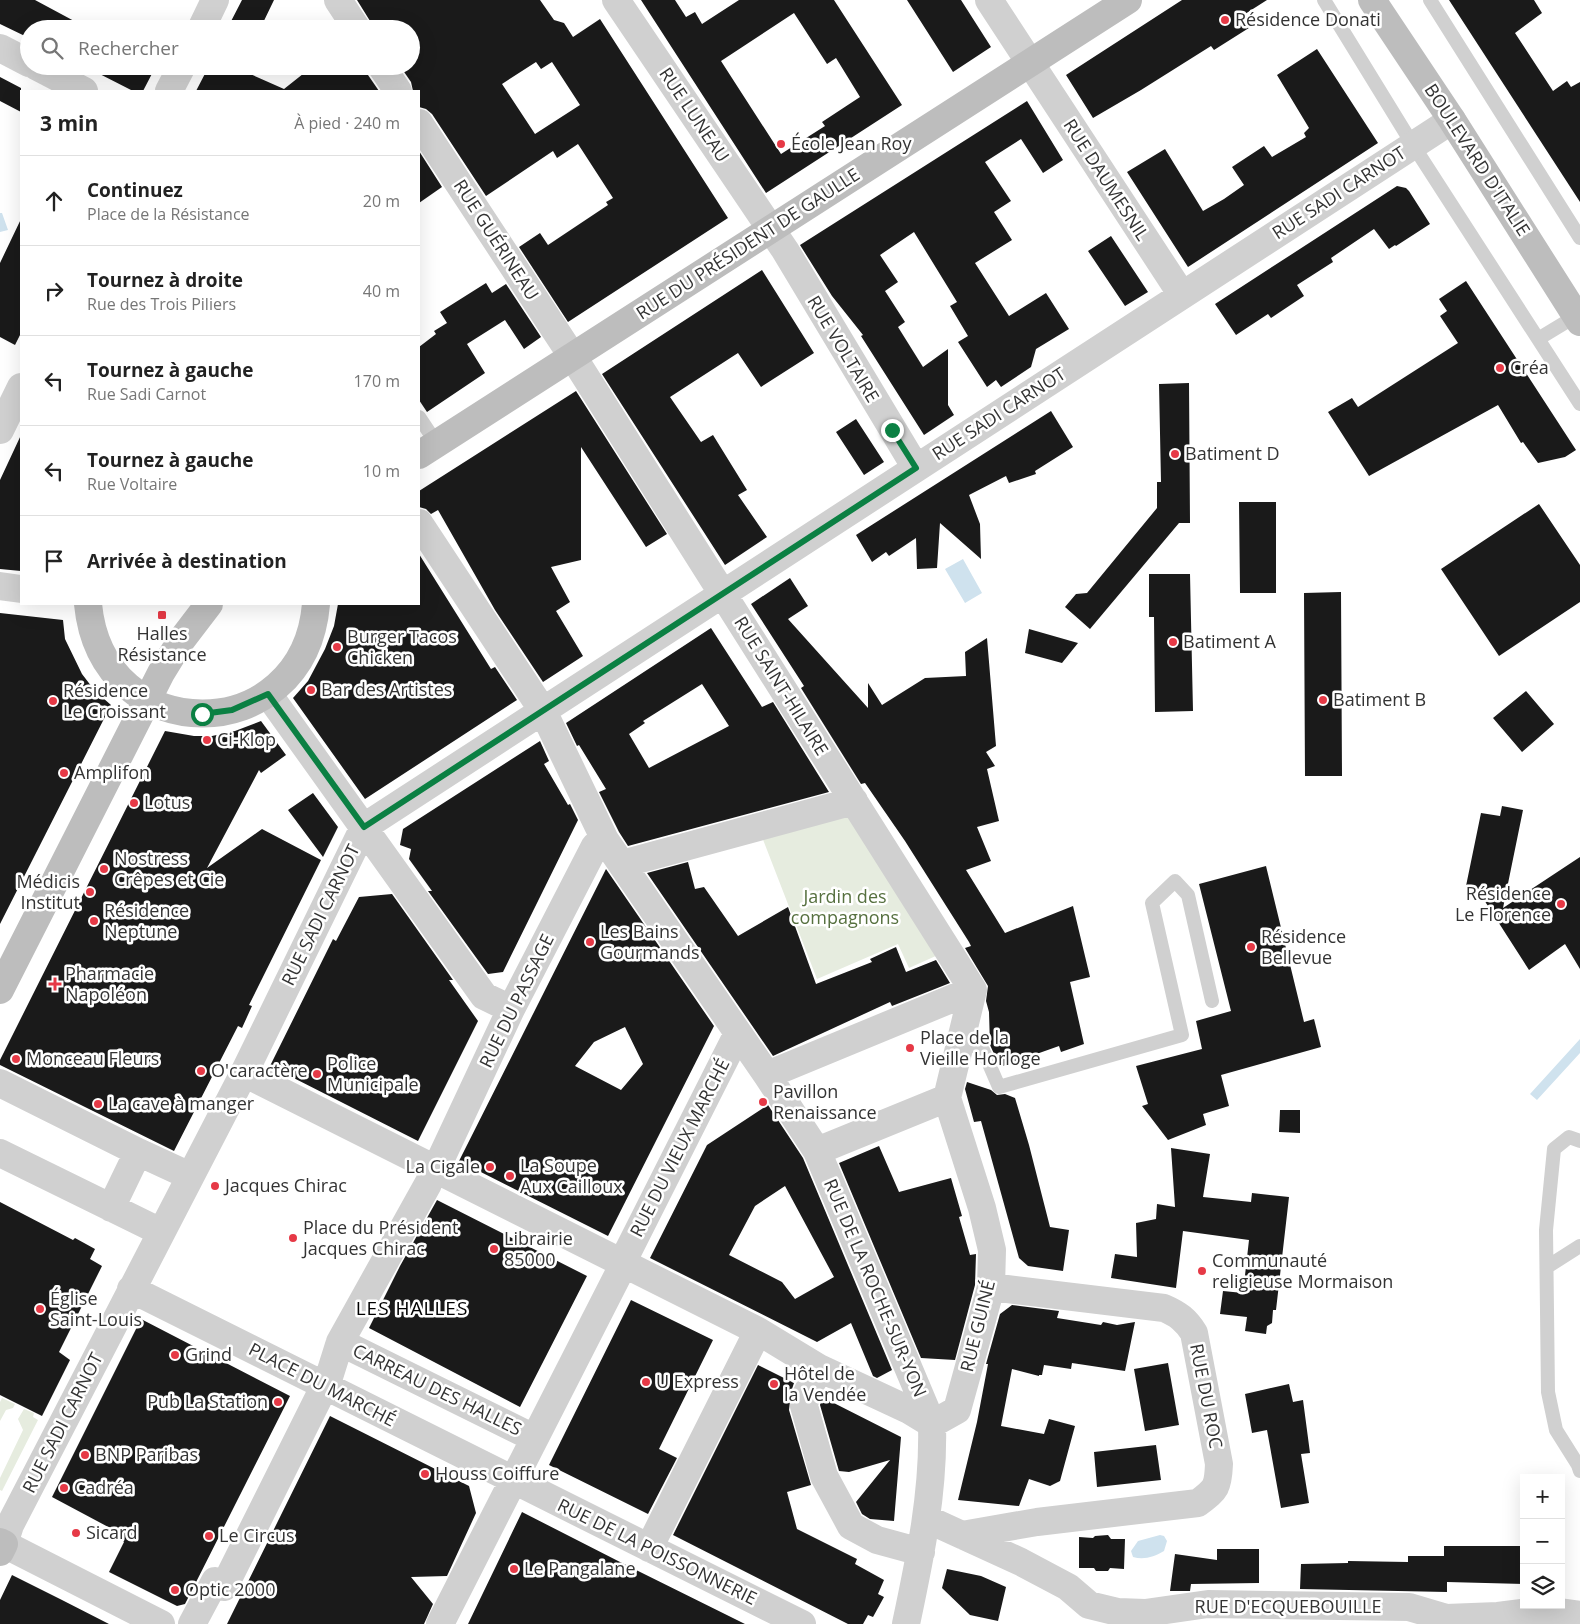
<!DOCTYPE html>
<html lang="fr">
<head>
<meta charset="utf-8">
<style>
  :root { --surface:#fff; --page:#f2f2f2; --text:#222; --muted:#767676; --line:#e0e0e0 }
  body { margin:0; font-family:"Open Sans",sans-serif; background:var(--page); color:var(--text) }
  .controls { position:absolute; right:15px; bottom:15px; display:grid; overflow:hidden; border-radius:0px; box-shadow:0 5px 20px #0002 }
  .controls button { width:45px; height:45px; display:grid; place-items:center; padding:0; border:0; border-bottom:1px solid var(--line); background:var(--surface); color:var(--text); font:25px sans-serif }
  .stop { position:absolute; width:15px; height:15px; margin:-11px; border:4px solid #0b8043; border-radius:50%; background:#fff }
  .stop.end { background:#0b8043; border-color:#fff; box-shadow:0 1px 5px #0008 }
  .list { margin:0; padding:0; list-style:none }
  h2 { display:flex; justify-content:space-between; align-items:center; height:65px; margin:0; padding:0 20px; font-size:21px }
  h2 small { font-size:16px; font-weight:400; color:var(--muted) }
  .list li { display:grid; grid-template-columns:32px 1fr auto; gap:15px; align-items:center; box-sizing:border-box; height:90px; padding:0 20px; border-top:1px solid var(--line) }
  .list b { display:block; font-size:19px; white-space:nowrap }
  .list p { margin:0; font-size:16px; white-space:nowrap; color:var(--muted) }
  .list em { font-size:16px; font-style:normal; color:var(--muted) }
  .icon { flex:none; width:28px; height:28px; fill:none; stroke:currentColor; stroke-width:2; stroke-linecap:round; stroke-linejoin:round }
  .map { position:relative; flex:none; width:1580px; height:1624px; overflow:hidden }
  .search { position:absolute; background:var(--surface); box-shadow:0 5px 20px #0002; left:20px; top:20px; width:400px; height:55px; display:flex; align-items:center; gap:12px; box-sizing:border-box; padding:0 18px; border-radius:28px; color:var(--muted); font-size:19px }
  .panel { position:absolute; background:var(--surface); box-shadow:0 5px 20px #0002; left:20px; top:90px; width:400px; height:515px; border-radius:0px }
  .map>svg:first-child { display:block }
  .green { fill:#e6ecdf }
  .water { fill:#cfe2ee }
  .building { fill:#1a1a1a; fill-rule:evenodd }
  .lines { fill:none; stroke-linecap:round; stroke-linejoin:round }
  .lane { stroke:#d0d0d0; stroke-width:14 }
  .street { stroke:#d0d0d0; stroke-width:28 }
  .secondary { stroke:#bdbdbd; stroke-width:28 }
  .route { stroke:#0b8043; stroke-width:6 }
  .poi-dot { fill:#e63946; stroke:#fff; stroke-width:2 }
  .labels { text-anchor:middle; stroke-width:5; stroke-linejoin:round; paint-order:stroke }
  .poi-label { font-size:18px; fill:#333; stroke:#fff; text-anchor:start }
  .street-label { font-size:18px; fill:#333; stroke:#fff }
  .park-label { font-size:18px; fill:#56703f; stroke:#fff }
  .neighbourhood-label { font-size:19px; letter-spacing:1px; fill:#000; stroke:#fff }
</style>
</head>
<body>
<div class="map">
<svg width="1580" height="1624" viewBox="0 0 1580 1624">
  <rect width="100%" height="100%" fill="#fff"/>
  <path class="green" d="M846,811L938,955L909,968L898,944L817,979L762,837Z
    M2,1398L15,1404L13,1408L6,1410L0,1421V1402Z
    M24,1409L34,1413L33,1417L38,1420L2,1491L0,1490V1478L23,1430L18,1419Z"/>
  <path class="water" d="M0,213H2L8,230L0,232Z
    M963,559L982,593L965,603L945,569Z
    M1580,1039V1053L1537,1100L1530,1094Z
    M1160,1535L1164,1536L1167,1541L1164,1551C1154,1557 1144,1560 1133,1557L1131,1551L1138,1541Z"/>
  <path class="building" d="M0,0H35L89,29H29V38L0,24Z
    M242,0H274L260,29H227Z
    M357,0H540L554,20L564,23L573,37L600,19L728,218L568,322L519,247L540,233L548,245L608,205L606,202L613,198L578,144L557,158L553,151L486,196L432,114L426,109L419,107V91H413L411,82L400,66H411V29H375ZM536,62L541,69L552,62L580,105L535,134L502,84Z
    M641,0H675L686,17L695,12L702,24L739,0H834L902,105L766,193ZM794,13L827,64L836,58L860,97L822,122L825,126L781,154L721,61Z
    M907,0H961L991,47L953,72Z
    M1182,0H1267L1245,14L1252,26L1214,50L1211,46L1141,90L1093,118L1066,75Z
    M1449,0H1534L1542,13L1515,33L1553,91L1567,81L1571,87L1580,82V202Z
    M1317,49L1378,143L1188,267L1127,172L1165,149L1203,211L1224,199L1244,185L1232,167L1264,146L1272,157L1306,137L1304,133L1309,128L1277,75Z
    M84,66H156L143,91H133Z
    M209,66H251L248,73L284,89L313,66H366L368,75L379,91H196Z
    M0,77L21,88V112L0,101Z
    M1027,101L1063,160L1043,173L1021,139L985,162L1011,201L994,212L1012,240L975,263L1009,316L1046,293L1069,329L1036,349L1031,367L1001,387L996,380L987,387L958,342L968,336L950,306L957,302L914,232L880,255L898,282L885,291L905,322L898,327L923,367L948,349V405L954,415L924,435L861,336L863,335L832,296L800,245Z
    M419,151L442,187L419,203Z
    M1397,186L1406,188L1409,191L1430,224L1396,246L1395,245L1389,249L1374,229L1331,258L1333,262L1297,285L1304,296L1271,318L1268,314L1236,335L1215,304Z
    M21,219V333L15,345L0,337V263Z
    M1111,236L1148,292L1125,306L1088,251Z
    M762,270L814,353L761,387L738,353L670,397L701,442L713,435L747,490L738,495L767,537L725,565L602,374Z
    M1466,281L1576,450L1565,457L1538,463L1523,442L1521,443L1498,405L1369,476L1328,412L1352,398L1358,407L1458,343L1440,316L1447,311L1439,299Z
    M486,283L492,293L506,284L541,337L524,349L505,320L467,344L485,373L427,412L419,400V347L436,334L434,331L447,323L440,312Z
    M1189,383L1190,523H1179L1090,629L1065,607L1076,594L1087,593L1157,508V482H1161L1159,384Z
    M576,391L667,534L646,547L581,447V560L551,567L570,602L556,611L583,656L543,682L495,610L438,510L431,514L426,509L419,507V491Z
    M1051,411L1073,447L1035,471L1036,474L1009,483L1006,476L969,495L980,524L981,559L940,523L937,568L917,569L916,538L889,556L886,552L872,562L856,535Z
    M856,419L884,462L864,475L836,432Z
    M21,435V571L0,569V480Z
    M1239,502H1276V593H1240Z
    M1539,504L1580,565V602L1499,656L1441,569Z
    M419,554L491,669L495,667L517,700L365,799L293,698L308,681L325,649L334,626L338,604H419Z
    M1149,574H1190L1193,711L1155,712L1154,617H1149Z
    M790,578L808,606L788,619L868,708V683L882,705L925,678L966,676L965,652L987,638L996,746L986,752L995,766L987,769L999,821L977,827L991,861L966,870L1005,933L1073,906L1090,977L1070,982L1084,1044L1061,1052L1059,1046L1000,1067L990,1045L989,1012L986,1001L988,986L965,948L971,946L969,942L905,841L865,783L861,784L801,688L804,686L751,604Z
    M1341,592L1342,776H1305L1304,593Z
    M0,613L63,620L65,639L82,674L95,691L111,705L0,924Z
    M711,628L762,707L773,702L829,792L628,846L619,832L599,792L606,789L579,745L577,746L566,723ZM702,684L729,726L649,768L629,734L645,723L643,721Z
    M1029,629L1078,643L1062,663L1025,653Z
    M1526,691L1554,724L1522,752L1493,718Z
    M261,721L286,755L261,773L259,770L207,868L262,829L321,860L249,1005L252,1006L242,1028L238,1026L174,1151L0,1065V1060L165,731L194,736H212L235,731Z
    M540,741L549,761L544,764L568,805L570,804L578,820L503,972L488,974L428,891H432L409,859L411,849L400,845L403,829Z
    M313,793L338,827L323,857L288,810Z
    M1502,806L1523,810L1503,908L1580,857V969L1565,944L1529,970L1477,889L1466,886L1481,813L1500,816Z
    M688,862L695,889L704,887L738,936L788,907L816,984L872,962L870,959L896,947L906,972L936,960L950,983L892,1006L890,1002L773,1056L647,873Z
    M1266,866L1304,1022L1314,1019L1321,1047L1221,1075L1229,1106L1203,1114L1206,1125L1168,1140L1142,1106L1148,1104L1136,1066L1202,1049L1196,1021L1231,1011L1199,884Z
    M606,869L714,1026L608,1236L459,1161ZM625,1027L643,1064L621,1090L575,1066L594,1042Z
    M392,894L453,980H449L478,1021L418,1141L270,1066L333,939L336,941L359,897Z
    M967,1082L991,1090L997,1095L1005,1094L1015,1098L1029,1145L1050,1227L1069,1230L1063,1271L1028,1266L1019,1258L981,1121L974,1122L965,1089Z
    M768,1105L803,1158L892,1370L877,1378L873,1376L851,1323L817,1342L650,1258L707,1145ZM785,1186L834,1277L795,1299L782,1282L729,1255L755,1206Z
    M1280,1110H1300V1133L1279,1132Z
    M879,1146L899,1192L951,1178L962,1216L959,1217L970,1255L976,1254L975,1285L955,1360L921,1358L839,1163Z
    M1171,1148L1210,1154L1203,1197L1251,1202L1252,1193L1289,1197L1276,1310H1273L1272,1323L1267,1326L1266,1334L1245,1331L1247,1317L1220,1314L1223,1291L1243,1293L1249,1240L1183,1231L1176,1288L1111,1278L1115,1254L1137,1257L1136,1223L1156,1219L1157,1204L1175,1207Z
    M437,1200L587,1276L520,1407L369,1328L400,1266Z
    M0,1202L73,1240L75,1238L95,1249L90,1259L102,1266L59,1352L70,1360L42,1416L0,1395Z
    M631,1300L713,1340L659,1449L677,1458L648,1514L549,1465Z
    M1012,1305L1059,1311L1057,1318L1101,1325L1103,1322L1117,1325L1135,1322L1125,1371L1072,1363L1071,1369L1044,1365L1042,1375H1039V1376L1012,1369L1001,1426L1044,1434L1049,1419L1075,1426L1060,1481L1050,1486L1029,1479L1019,1506L958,1500L977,1422L988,1364H986L1000,1314Z
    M141,1319L290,1396L185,1604L177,1606L109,1572L124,1542L112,1529L52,1497Z
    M1168,1363L1179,1425L1145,1431L1134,1369Z
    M758,1365L794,1383L791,1392L789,1410L811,1485L787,1492L797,1529L857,1559L855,1564L884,1580L878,1594L884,1597L873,1617L868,1615L863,1624H848L673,1535Z
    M1289,1384L1293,1402L1303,1400L1310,1453L1301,1454L1309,1503L1281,1508L1267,1430L1252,1433L1245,1394Z
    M822,1397L901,1437L894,1521L870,1519L862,1514L856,1502L890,1460L849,1472L839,1471L820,1405Z
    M330,1416L469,1486L476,1513L447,1576L411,1577L433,1604L424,1624H227Z
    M1156,1445L1161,1480L1097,1487L1094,1452Z
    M522,1512L622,1563L745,1624H468Z
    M1108,1535L1111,1539H1125L1124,1569L1110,1568L1108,1571H1096L1094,1568H1079V1537L1093,1538L1095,1536Z
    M1444,1546H1524V1584L1447,1582V1592L1300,1589L1301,1564L1348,1563V1561L1408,1562V1556H1444Z
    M1217,1549H1259V1583L1191,1584L1190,1591H1170L1175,1554L1217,1560Z
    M947,1569L981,1576L1006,1587L998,1621L970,1615L942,1588Z
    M12,1575L62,1600L109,1624H0V1600Z"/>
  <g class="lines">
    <path class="lane" d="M1324,0L1413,145L1580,404
      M1430,0L1580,238
      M1538,339L1576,316
      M419,417L437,444
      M961,1040L983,1050L999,1087L1182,1035L1152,903L1175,881L1188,895L1212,1001
      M1580,1141L1569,1137L1554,1149L1546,1230L1548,1392L1556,1430L1578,1465L1580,1471
      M1547,1267L1580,1246"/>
    <path class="street" d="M338,0L357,29
      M616,0L785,250L916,468
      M989,0L1182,295
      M201,29L215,0
      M0,48L29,63
      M36,66L84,91
      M381,66L398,91
      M169,91L182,66
      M419,123L580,368L973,990
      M0,430L21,387
      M419,523L543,711L605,840L767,1075L817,1151L947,1098
      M0,586L21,589
      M268,694L484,996L511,1009
      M622,864L854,801
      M244,1073L758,1331L819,1368L909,1410L932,1424
      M767,1075L973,990L947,1098
      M0,1083L138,1152L111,1208
      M817,1151L932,1424C934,1492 920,1558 906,1624
      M138,1152L190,1176
      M0,1153L161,1232
      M436,1169L511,1009L595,846L605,840
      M622,1263L738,1033
      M131,1289L802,1624
      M340,1342L534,1438
      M819,1368L806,1395L804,1406L824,1476L851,1526L877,1540L921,1552
      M932,1424L957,1410L991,1287L992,1250L982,1208L947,1098
      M927,1519L1021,1562L1068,1587L1089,1605L1118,1612L1145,1613L1208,1604L1409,1607L1446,1618L1498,1616L1545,1610L1580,1615
      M962,1535L1037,1522L1198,1503C1216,1489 1218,1488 1219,1464L1194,1333C1186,1320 1178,1314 1164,1308L991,1287
      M649,1548L758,1331
      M161,1624L4,1544L10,1525L244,1073L364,827L1452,120
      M192,1624L215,1581L224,1587L329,1377L340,1342L428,1184
      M440,1624L617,1277"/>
    <path class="secondary" d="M1372,0L1452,120L1580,322
      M419,455L1128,0
      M88,604C102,751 304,749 316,604
      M0,990L161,673L180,642L209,604
      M0,1542L4,1544L0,1552"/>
  </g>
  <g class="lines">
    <path class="route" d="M202,714L232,710L268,694L364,827L916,468L892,430"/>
  </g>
  <g class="poi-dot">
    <circle cx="1225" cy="20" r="5"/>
    <circle cx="781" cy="144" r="5"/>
    <circle cx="1500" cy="368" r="5"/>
    <circle cx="1175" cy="454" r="5"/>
    <rect x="157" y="610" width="10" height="10" rx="2.5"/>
    <circle cx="1173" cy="642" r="5"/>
    <circle cx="337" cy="647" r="5"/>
    <circle cx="311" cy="690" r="5"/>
    <circle cx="1323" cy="700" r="5"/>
    <circle cx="53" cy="701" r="5"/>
    <circle cx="207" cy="740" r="5"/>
    <circle cx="64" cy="773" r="5"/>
    <circle cx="134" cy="803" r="5"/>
    <circle cx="104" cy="869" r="5"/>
    <circle cx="90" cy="892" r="5"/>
    <circle cx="1561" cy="904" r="5"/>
    <circle cx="94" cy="921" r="5"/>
    <circle cx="590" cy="942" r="5"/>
    <circle cx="1251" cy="947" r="5"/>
    <path d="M52.5 976.5h5v5h5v5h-5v5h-5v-5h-5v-5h5z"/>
    <circle cx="910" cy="1048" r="5"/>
    <circle cx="16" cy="1059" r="5"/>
    <circle cx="201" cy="1071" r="5"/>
    <circle cx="317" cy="1074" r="5"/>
    <circle cx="763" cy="1102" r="5"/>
    <circle cx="98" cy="1104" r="5"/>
    <circle cx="490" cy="1167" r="5"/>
    <circle cx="510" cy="1176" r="5"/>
    <circle cx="215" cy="1186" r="5"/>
    <circle cx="293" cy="1238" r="5"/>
    <circle cx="494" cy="1249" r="5"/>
    <circle cx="1202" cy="1271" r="5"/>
    <circle cx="40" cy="1309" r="5"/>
    <circle cx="175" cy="1355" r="5"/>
    <circle cx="646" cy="1382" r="5"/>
    <circle cx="774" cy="1384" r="5"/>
    <circle cx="278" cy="1402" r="5"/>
    <circle cx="85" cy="1455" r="5"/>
    <circle cx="425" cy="1474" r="5"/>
    <circle cx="64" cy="1488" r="5"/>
    <circle cx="76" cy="1533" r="5"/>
    <circle cx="209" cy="1536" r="5"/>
    <circle cx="514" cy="1569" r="5"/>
    <circle cx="175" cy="1590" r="5"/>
  </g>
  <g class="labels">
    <g class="poi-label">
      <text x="1235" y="26">Résidence Donati</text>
      <text x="791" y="150">École Jean Roy</text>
      <text x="1510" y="374">Créa</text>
      <text x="1185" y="460">Batiment D</text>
      <text x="162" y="640" text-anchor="middle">Halles<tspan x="162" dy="21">Résistance</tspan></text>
      <text x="347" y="643">Burger Tacos<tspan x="347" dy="21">Chicken</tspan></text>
      <text x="1183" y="648">Batiment A</text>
      <text x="321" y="696">Bar des Artistes</text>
      <text x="63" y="697">Résidence<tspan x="63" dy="21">Le Croissant</tspan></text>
      <text x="1333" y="706">Batiment B</text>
      <text x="217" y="746">Ci-Klop</text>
      <text x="74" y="779">Amplifon</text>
      <text x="144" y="809">Lotus</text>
      <text x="114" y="865">Nostress<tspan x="114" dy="21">Crêpes et Cie</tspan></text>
      <text x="80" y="888" text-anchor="end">Médicis<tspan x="80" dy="21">Institut</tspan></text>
      <text x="1551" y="900" text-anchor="end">Résidence<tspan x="1551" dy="21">Le Florence</tspan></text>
      <text x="104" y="917">Résidence<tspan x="104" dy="21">Neptune</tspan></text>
      <text x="600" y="938">Les Bains<tspan x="600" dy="21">Gourmands</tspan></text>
      <text x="1261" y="943">Résidence<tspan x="1261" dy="21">Bellevue</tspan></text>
      <text x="65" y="980">Pharmacie<tspan x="65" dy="21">Napoléon</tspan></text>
      <text x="920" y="1044">Place de la<tspan x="920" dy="21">Vieille Horloge</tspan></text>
      <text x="26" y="1065">Monceau Fleurs</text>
      <text x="327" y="1070">Police<tspan x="327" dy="21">Municipale</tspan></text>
      <text x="211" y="1077">O'caractère</text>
      <text x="773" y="1098">Pavillon<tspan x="773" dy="21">Renaissance</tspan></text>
      <text x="108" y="1110">La cave à manger</text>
      <text x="520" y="1172">La Soupe<tspan x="520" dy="21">Aux Cailloux</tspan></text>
      <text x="480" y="1173" text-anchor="end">La Cigale</text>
      <text x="225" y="1192">Jacques Chirac</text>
      <text x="303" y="1234">Place du Président<tspan x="303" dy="21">Jacques Chirac</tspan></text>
      <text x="504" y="1245">Librairie<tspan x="504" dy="21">85000</tspan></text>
      <text x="1212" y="1267">Communauté<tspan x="1212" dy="21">religieuse Mormaison</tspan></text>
      <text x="50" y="1305">Église<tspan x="50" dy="21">Saint-Louis</tspan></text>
      <text x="185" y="1361">Grind</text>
      <text x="784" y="1380">Hôtel de<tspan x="784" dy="21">la Vendée</tspan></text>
      <text x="656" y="1388">U Express</text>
      <text x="268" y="1408" text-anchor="end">Pub La Station</text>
      <text x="95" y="1461">BNP Paribas</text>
      <text x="435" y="1480">Houss Coiffure</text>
      <text x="74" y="1494">Cadréa</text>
      <text x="86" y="1539">Sicard</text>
      <text x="219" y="1542">Le Circus</text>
      <text x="524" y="1575">Le Pangalane</text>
      <text x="185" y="1596">Optic 2000</text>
    </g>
    <g class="street-label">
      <text transform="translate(694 115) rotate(56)" y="6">RUE LUNEAU</text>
      <text transform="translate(1477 160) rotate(57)" y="6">BOULEVARD D'ITALIE</text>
      <text transform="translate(1106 180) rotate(57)" y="6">RUE DAUMESNIL</text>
      <text transform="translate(1339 193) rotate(-33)" y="6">RUE SADI CARNOT</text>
      <text transform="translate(496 240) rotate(57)" y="6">RUE GUÉRINEAU</text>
      <text transform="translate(748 244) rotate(-33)" y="6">RUE DU PRÉSIDENT DE GAULLE</text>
      <text transform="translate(843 349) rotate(59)" y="6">RUE VOLTAIRE</text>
      <text transform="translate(999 414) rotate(-33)" y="6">RUE SADI CARNOT</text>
      <text transform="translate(781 686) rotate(58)" y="6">RUE SAINT-HILAIRE</text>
      <text transform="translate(321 915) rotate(-64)" y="6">RUE SADI CARNOT</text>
      <text transform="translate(517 1001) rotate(-64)" y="6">RUE DU PASSAGE</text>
      <text transform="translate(680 1148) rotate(-63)" y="6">RUE DU VIEUX MARCHÉ</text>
      <text transform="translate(875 1288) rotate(67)" y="6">RUE DE LA ROCHE-SUR-YON</text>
      <text transform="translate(978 1326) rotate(-76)" y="6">RUE GUINÉ</text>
      <text transform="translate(322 1385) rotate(27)" y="6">PLACE DU MARCHÉ</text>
      <text transform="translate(437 1390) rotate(26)" y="6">CARREAU DES HALLES</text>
      <text transform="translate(1206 1396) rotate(79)" y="6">RUE DU ROC</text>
      <text transform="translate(63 1423) rotate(-63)" y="6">RUE SADI CARNOT</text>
      <text transform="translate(657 1552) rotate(26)" y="6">RUE DE LA POISSONNERIE</text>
      <text x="1288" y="1613">RUE D'ECQUEBOUILLE</text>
    </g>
    <g class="park-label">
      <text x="845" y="903">Jardin des<tspan x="845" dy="21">compagnons</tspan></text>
    </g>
    <g class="neighbourhood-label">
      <text x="412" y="1315">LES HALLES</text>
    </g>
  </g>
</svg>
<div class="controls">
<button>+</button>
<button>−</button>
<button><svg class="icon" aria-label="layers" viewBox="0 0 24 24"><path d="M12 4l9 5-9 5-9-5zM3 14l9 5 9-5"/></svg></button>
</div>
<div class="stop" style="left:202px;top:714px"></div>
<div class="stop end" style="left:892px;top:430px"></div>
<div class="search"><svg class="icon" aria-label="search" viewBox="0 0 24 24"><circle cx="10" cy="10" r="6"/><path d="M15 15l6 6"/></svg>Rechercher</div>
<section class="panel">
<h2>3 min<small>À pied · 240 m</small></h2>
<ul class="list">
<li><svg class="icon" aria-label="ahead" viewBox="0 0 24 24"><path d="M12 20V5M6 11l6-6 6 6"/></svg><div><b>Continuez</b><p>Place de la Résistance</p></div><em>20 m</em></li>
<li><svg class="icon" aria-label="right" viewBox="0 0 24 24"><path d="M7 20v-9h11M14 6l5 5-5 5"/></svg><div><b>Tournez à droite</b><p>Rue des Trois Piliers</p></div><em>40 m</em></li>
<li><svg class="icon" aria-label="left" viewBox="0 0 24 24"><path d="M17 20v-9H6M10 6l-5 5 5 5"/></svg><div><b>Tournez à gauche</b><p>Rue Sadi Carnot</p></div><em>170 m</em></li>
<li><svg class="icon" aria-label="left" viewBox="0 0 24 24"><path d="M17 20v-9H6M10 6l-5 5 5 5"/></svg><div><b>Tournez à gauche</b><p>Rue Voltaire</p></div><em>10 m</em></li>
<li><svg class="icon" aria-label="arrive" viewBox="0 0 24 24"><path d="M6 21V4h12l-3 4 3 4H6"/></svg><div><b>Arrivée à destination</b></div></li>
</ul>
</section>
</div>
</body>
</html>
